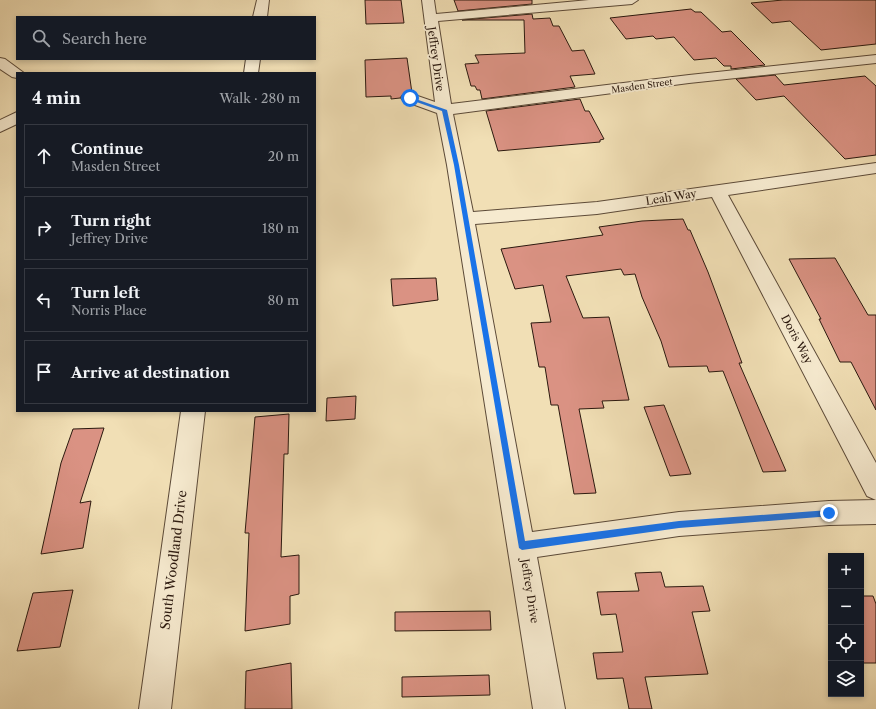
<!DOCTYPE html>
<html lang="en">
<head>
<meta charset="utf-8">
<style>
  :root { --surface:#171b24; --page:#242831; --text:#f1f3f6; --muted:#9ea1a6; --line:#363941 }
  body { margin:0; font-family:"Libre Caslon Text",serif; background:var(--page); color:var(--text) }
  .controls { position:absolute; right:12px; bottom:12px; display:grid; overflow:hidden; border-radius:0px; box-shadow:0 2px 6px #0003 }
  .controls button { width:36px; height:36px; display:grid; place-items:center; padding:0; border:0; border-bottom:1px solid var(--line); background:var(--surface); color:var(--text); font:20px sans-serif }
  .stop { position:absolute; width:12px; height:12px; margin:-9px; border:3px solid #1a73e8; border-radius:50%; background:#fff }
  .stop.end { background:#1a73e8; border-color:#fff; box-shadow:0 1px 4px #0008 }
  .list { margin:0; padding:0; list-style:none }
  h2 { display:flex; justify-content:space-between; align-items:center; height:52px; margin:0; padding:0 16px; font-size:17px }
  h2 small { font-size:13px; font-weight:400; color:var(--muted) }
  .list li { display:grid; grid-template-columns:26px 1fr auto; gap:12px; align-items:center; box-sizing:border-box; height:64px; margin:0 8px 8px; padding:0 8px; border:1px solid var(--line); border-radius:0px }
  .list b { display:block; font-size:15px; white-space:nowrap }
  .list p { margin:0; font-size:13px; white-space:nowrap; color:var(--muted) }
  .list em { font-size:13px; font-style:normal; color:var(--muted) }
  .icon { flex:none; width:22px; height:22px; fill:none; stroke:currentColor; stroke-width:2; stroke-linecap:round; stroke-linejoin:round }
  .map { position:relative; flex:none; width:876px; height:709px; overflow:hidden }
  .search { position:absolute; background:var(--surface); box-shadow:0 2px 6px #0003; left:16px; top:16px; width:300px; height:44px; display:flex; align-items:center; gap:10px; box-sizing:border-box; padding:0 14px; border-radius:0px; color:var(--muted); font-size:15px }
  .panel { position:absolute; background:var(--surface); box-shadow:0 2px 6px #0003; left:16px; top:72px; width:300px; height:340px; border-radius:0px }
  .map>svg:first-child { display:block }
  .building { fill:#da9283; stroke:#2b190f }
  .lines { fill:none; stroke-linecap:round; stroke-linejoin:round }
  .minor-casing { stroke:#5c4a38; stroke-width:2 }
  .minor { fill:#f6eacf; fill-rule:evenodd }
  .route { fill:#1a73e8 }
  .labels { text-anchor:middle; stroke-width:3.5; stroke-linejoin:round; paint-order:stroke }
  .far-street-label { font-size:9px; fill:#2b190f; stroke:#f6eacf }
  .street-label { font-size:11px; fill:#2b190f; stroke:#f6eacf }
  .near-street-label { font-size:13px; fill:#2b190f; stroke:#f6eacf }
</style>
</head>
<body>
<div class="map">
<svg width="876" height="709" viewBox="0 0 876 709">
  <rect width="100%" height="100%" fill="#f1dfb5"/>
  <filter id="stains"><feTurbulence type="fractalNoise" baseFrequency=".005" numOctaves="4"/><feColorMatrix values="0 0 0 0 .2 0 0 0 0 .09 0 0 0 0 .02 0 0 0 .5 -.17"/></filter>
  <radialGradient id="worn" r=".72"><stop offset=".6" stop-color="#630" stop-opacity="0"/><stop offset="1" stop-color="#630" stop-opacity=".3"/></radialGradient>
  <path class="building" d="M365,0H401L404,23L366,24Z
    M454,0H532V4L458,11Z
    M783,0H876V44L821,50L790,21L772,23L751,3Z
    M691,9L695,12H701L722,32L731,31L765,65L731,69V66H724L716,58L694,60L674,37L656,39L653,36L626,39L610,18Z
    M532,14L533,19L550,18L553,26H559L572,51L584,50L595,74L570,76L575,87L482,99L480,90H477L475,86H471L465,64L479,63L475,55L525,53L524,20H462Z
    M407,58L412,93L403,94L400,98L391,99V96L366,97L365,60Z
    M775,75L784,85L865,76L876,86V155L845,159L784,96L756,100L736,79Z
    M580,99L585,111H589L604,139L600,140V142L498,151L486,111Z
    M683,219L688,230H690L708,272L742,363H739L786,471L763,472L723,371L709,372L707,366L669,367L661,341L642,297L635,274L624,275L621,269L566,276L583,318L609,317L629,400L602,401L604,408L579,409L596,493L574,494L558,405H551L545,367H539L531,323L551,322L543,285L515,289L501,249L603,235L599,227L642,221Z
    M835,258L868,315H876V410L851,362H840L819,319H821L789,259Z
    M436,278L438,300L393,306L391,279Z
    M356,396L355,419L326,421L327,398Z
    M664,405L691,474L670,476L661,452L644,407Z
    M289,414L288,454H284L281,557L299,555V594L290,596V624L245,631L249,533H245L255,417Z
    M104,428L80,503L91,501L83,548L41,554L61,463L73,429Z
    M661,572L665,587L703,586L710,611L692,612L708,674L645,677L652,709H629L623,678L597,679L593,653L623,652L616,614L601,615L597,592L639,591L635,573Z
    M73,590L60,647L17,651L33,593Z
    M861,596H873L876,604V663H861Z
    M490,611L491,630L395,631V612Z
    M291,663L292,709H245L246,671Z
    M489,675L490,695L402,697V677Z"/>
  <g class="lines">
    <defs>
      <path id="minor" d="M257,0H269L267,17H253Z
        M422,0H434L436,14L589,0H638L632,4L438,21L451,104L689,75L876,55V63L689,83L453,114L473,212L597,202L876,163V173L728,195L876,463V500L867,496L712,197L597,214L475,224L532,532L679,512L829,501L876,500V524L829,525L679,536L537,557L565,709H533L447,165L437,113L404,101L401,98L404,95L409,93L435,102Z
        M0,58L5,59L24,73H17V78L12,77L0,69Z
        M246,59H260L258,73H244Z
        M17,112V124L0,132V120Z
        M181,411H205L171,709H139Z"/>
    </defs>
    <use href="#minor" class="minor-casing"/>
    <use href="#minor" class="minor"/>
  </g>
  <path class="route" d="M410,97L447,110L459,165L525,541L679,521L829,510L832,511V516L679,528L522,550L519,548L454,165L442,111L408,99Z"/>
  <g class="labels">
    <g class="far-street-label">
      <text transform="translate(642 86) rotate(-8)" y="3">Masden Street</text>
    </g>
    <g class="street-label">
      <text transform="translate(436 59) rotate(82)" y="4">Jeffrey Drive</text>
      <text transform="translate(671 197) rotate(-9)" y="4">Leah Way</text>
      <text transform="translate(797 339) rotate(62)" y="4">Doris Way</text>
      <text transform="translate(530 591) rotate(81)" y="4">Jeffrey Drive</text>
    </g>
    <g class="near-street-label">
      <text transform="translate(173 560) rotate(-83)" y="5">South Woodland Drive</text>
    </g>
  </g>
  <rect width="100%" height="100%" filter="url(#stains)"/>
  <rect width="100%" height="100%" fill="url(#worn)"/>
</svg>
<div class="controls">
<button>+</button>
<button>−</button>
<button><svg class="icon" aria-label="locate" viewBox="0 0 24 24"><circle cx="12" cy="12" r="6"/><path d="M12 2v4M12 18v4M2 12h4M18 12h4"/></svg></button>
<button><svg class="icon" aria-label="layers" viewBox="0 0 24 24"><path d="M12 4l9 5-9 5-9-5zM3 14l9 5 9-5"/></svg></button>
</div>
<div class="stop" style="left:410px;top:98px"></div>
<div class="stop end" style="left:829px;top:513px"></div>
<div class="search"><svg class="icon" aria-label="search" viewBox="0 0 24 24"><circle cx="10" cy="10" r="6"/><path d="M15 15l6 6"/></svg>Search here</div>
<section class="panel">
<h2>4 min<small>Walk · 280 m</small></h2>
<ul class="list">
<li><svg class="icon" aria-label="ahead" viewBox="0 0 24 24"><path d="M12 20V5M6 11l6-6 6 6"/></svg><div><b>Continue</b><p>Masden Street</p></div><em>20 m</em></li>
<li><svg class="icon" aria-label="right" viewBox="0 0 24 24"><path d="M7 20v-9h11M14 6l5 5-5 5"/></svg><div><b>Turn right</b><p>Jeffrey Drive</p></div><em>180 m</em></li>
<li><svg class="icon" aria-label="left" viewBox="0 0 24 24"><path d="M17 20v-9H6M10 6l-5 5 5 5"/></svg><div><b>Turn left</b><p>Norris Place</p></div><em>80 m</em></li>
<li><svg class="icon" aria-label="arrive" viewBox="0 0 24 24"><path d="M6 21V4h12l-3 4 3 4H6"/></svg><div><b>Arrive at destination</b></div></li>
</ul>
</section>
</div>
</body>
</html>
